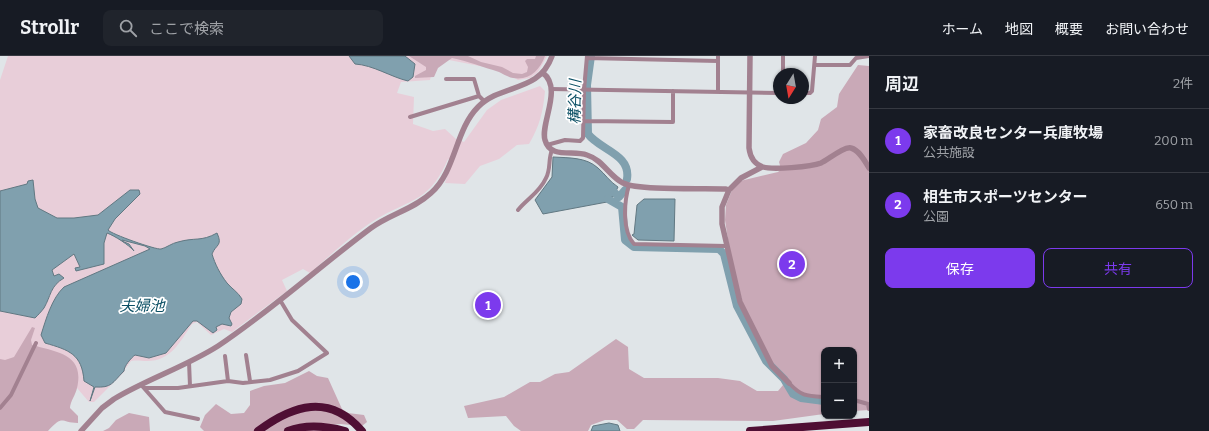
<!DOCTYPE html>
<html lang="ja">
<head>
<meta charset="utf-8">
<style>
  :root { --surface:#171b24; --page:#20242c; --text:#f1f3f6; --muted:#9ea1a6; --line:#363941; --accent:#7c3aed }
  body { margin:0; font-family:Bitter,"Noto Sans JP",serif; background:var(--page); color:var(--text) }
  .controls { position:absolute; right:12px; bottom:12px; display:grid; overflow:hidden; border-radius:8px; box-shadow:0 1px 3px #0004 }
  .controls button { width:36px; height:36px; display:grid; place-items:center; padding:0; border:0; border-bottom:1px solid var(--line); background:var(--surface); color:var(--text); font:20px sans-serif }
  .compass { position:absolute; left:773px; top:12px; width:36px; height:36px; border-radius:50%; background:var(--surface); box-shadow:0 1px 3px #0004; rotate:191deg }
  .you { position:absolute; left:353px; top:226px; width:14px; height:14px; margin:-10px; border:3px solid #fff; border-radius:50%; background:#1a73e8; box-shadow:0 0 0 6px #1a73e833 }
  .badge { display:grid; place-items:center; width:26px; height:26px; border-radius:50%; background:var(--accent); color:#fff; font-size:13px; font-weight:700 }
  .pin { position:absolute; translate:-50% -50%; border:2px solid #fff; box-shadow:0 1px 4px #0006 }
  .list { margin:0; padding:0; list-style:none }
  h2 { display:flex; justify-content:space-between; align-items:center; height:52px; margin:0; padding:0 16px; font-size:17px }
  h2 small { font-size:13px; font-weight:400; color:var(--muted) }
  .list li { display:grid; grid-template-columns:26px 1fr auto; gap:12px; align-items:center; box-sizing:border-box; height:64px; padding:0 16px; border-top:1px solid var(--line) }
  .list b { display:block; font-size:15px; white-space:nowrap }
  .list p { margin:0; font-size:13px; white-space:nowrap; color:var(--muted) }
  .list em { font-size:13px; font-style:normal; color:var(--muted) }
  .actions { display:flex; gap:8px; padding:12px 16px }
  .actions a { flex:1; padding:9px 0; border:1px solid var(--accent); border-radius:8px; text-align:center; font-size:14px; color:var(--accent) }
  .actions .main { background:var(--accent); color:#fff }
  .icon { flex:none; width:22px; height:22px; fill:none; stroke:currentColor; stroke-width:2; stroke-linecap:round; stroke-linejoin:round }
  .map { position:relative; flex:none; width:869px; height:375px; overflow:hidden }
  header { display:flex; align-items:center; gap:24px; box-sizing:border-box; height:56px; padding:0 20px; background:var(--surface); border-bottom:1px solid var(--line) }
  header strong { font-size:19px }
  nav { display:flex; gap:22px; margin-inline-start:auto; font-size:14px }
  .search { width:280px; height:36px; background:var(--page); display:flex; align-items:center; gap:10px; box-sizing:border-box; padding:0 14px; border-radius:8px; color:var(--muted); font-size:15px }
  main { display:flex }
  aside { flex:1; background:var(--surface) }
  .map>svg:first-child { display:block }
  .green { fill:#e8ced9 }
  .forest { fill:#c9a9b7 }
  .water { fill:#80a0ae; stroke:#617882 }
  .lines { fill:none; stroke-linecap:round; stroke-linejoin:round }
  .river { stroke:#80a0ae; stroke-width:8 }
  .minor { stroke:#a28190; stroke-width:4 }
  .tertiary { stroke:#a28190; stroke-width:5.5 }
  .motorway { stroke:#4f0f34; stroke-width:8 }
  .labels { text-anchor:middle; stroke-width:3.5; stroke-linejoin:round; paint-order:stroke }
  .water-label { font-size:15px; font-style:italic; fill:#0b4f64; stroke:#fff }
</style>
</head>
<body>
<header>
<strong>Strollr</strong>
<div class="search"><svg class="icon" aria-label="search" viewBox="0 0 24 24"><circle cx="10" cy="10" r="6"/><path d="M15 15l6 6"/></svg>ここで検索</div>
<nav><a>ホーム</a><a>地図</a><a>概要</a><a>お問い合わせ</a></nav>
</header>
<main>
<div class="map">
<svg width="869" height="375" viewBox="0 0 869 375">
  <rect width="100%" height="100%" fill="#e0e5e8"/>
  <path class="green" d="M8,0H547L538,16L530,22L518,24L500,14L444,3L433,11L430,24L401,26L397,37L414,41L413,68L433,75L445,73L456,83L464,86L487,54L501,44L540,30L545,35C543,56 540,69 529,88L517,89L499,103L480,110L465,128L445,127L452,105L448,103C429,147 411,142 375,164C352,178 331,199 310,217L303,213L282,224L287,235L232,276L224,273L211,279L197,266L192,268C180,286 171,305 147,305C141,305 137,304 131,305L125,313V315L94,346H89L77,332L0,310V24Z"/>
  <path class="forest" d="M409,0H468L481,6L502,11L513,17L522,18L527,16L528,11L525,5L527,3H535L536,0H545C540,14 529,25 513,22C508,21 503,18 499,16C483,11 467,5 452,2L438,12L434,21L415,22V20L426,14V11Z
    M858,9L869,10V354L854,355V294H824V358L773,365L643,364L634,373H627L617,364H605L591,369L588,375H521L514,370L506,360L468,362L464,350L504,341L530,326H540L555,318L569,316L616,283L628,291L629,313L644,322H718L740,325L757,335H778L783,329L743,248L731,203L725,164L726,149L732,134L740,125L778,116L781,113L779,106L783,98L806,87L818,74L821,63L837,51L839,38Z
    M32,271L35,272L31,284L32,289C57,296 85,298 77,332C76,338 70,346 70,352L78,360V367C60,367 64,358 48,375H0V303L5,304L14,301Z
    M309,315L317,320L328,322L342,353L348,357L364,359L367,366L362,370L340,368L325,370L327,375H204L200,371L205,359L216,348L231,358L244,357L250,349V335L264,330L285,327Z
    M129,357L149,361L150,375H103L109,372L116,364Z"/>
  <path class="water" d="M349,0H405L415,8L413,21L408,25C391,21 373,9 355,8Z
    M553,101C569,102 586,101 598,112C605,118 610,126 618,131L613,141H610L607,146L543,158L535,144L552,121Z
    M33,124L35,143L38,152L57,162H74L98,159L130,134H139L140,138L115,163L108,174C111,178 156,194 161,193C166,192 172,187 178,186C195,181 201,186 217,177C223,190 216,188 212,198C215,208 220,218 227,227C232,233 238,236 242,243L241,248L231,256L229,262L232,268L231,270L222,268L216,271L217,274L213,277L197,265H193L166,297L149,302L135,299C131,302 124,310 124,315C112,327 112,332 95,331L90,345L94,331L84,325C82,298 69,294 45,287L41,279C46,263 52,242 64,231L150,193L145,190L122,184V185L129,188L134,195C129,189 115,180 107,177L104,187V208L76,215L75,212L80,211L74,198L52,214L54,220L59,218L64,222C50,230 51,240 44,252C41,256 38,259 35,262L0,255V135L27,128L28,125Z
    M644,143H675L674,185L638,184L632,179L634,178L637,149Z
    M609,367L618,369L620,375H591L593,370Z"/>
  <g class="lines">
    <path class="river" d="M591,0L587,29L588,78C600,94 631,98 627,123
      M615,137L619,141L625,134
      M608,143L622,151L625,184L634,191L719,193L724,198L737,250L766,305L784,323L793,338L801,342L824,345"/>
    <path class="minor" d="M587,2L718,5
      M815,9H850L856,2L869,0
      M783,18V0
      M446,23H474L479,40
      M551,33L779,37
      M718,36V0
      M803,37H810L812,35L815,0
      M410,61L479,40L484,45
      M584,65L673,66V35
      M547,89L565,84L580,85L583,82L584,34L587,0
      M629,129C624,146 622,175 634,188L726,190
      M518,154C527,143 540,136 546,122C551,113 548,103 552,94
      M246,299L250,325
      M225,300L228,325
      M189,306L190,330
      M789,327C801,340 806,340 824,341
      M143,331L165,356L198,363
      M145,332H178L228,325L243,327L270,324L298,315L327,297L292,264L280,244
      M854,344L868,348L869,353
      M0,352L11,339L36,287"/>
    <path class="tertiary" d="M750,0L749,92C750,100 754,108 763,111C772,114 811,111 821,107C828,104 844,90 851,92C859,94 865,105 869,112
      M543,17C563,32 540,68 545,84C550,103 573,94 587,99C603,104 609,120 623,127C640,135 703,132 726,133L729,134
      M762,111L741,122L729,134L722,151V168L740,246L772,310L789,327
      M81,375L102,352L114,343C147,323 185,311 218,290C272,254 320,210 371,172C390,158 414,153 431,137C456,115 455,74 478,51C502,27 539,37 552,0"/>
    <path class="motorway" d="M258,375C293,349 329,337 362,375
      M288,375C306,368 326,370 345,375
      M750,375L869,366"/>
  </g>
  <g class="labels">
    <g class="water-label">
      <text transform="translate(575 46) rotate(-89)" y="5">構谷川</text>
      <text x="142" y="255">夫婦池</text>
    </g>
  </g>
</svg>
<div class="controls">
<button>+</button>
<button>−</button>
</div>
<svg class="compass" viewBox="-18 -18 36 36"><path d="M0-13l5 13h-10z" fill="#e53935"/><path d="M0 13l5-13h-10z" fill="#9ea1a6"/></svg>
<div class="you"></div>
<div class="pin badge" style="left:488px;top:249px">1</div>
<div class="pin badge" style="left:792px;top:208px">2</div>
</div>
<aside>
<h2>周辺<small>2件</small></h2>
<ul class="list">
<li><span class="badge">1</span><div><b>家畜改良センター兵庫牧場</b><p>公共施設</p></div><em>200 m</em></li>
<li><span class="badge">2</span><div><b>相生市スポーツセンター</b><p>公園</p></div><em>650 m</em></li>
</ul>
<div class="actions"><a class="main">保存</a><a>共有</a></div>
</aside>
</main>
</body>
</html>
